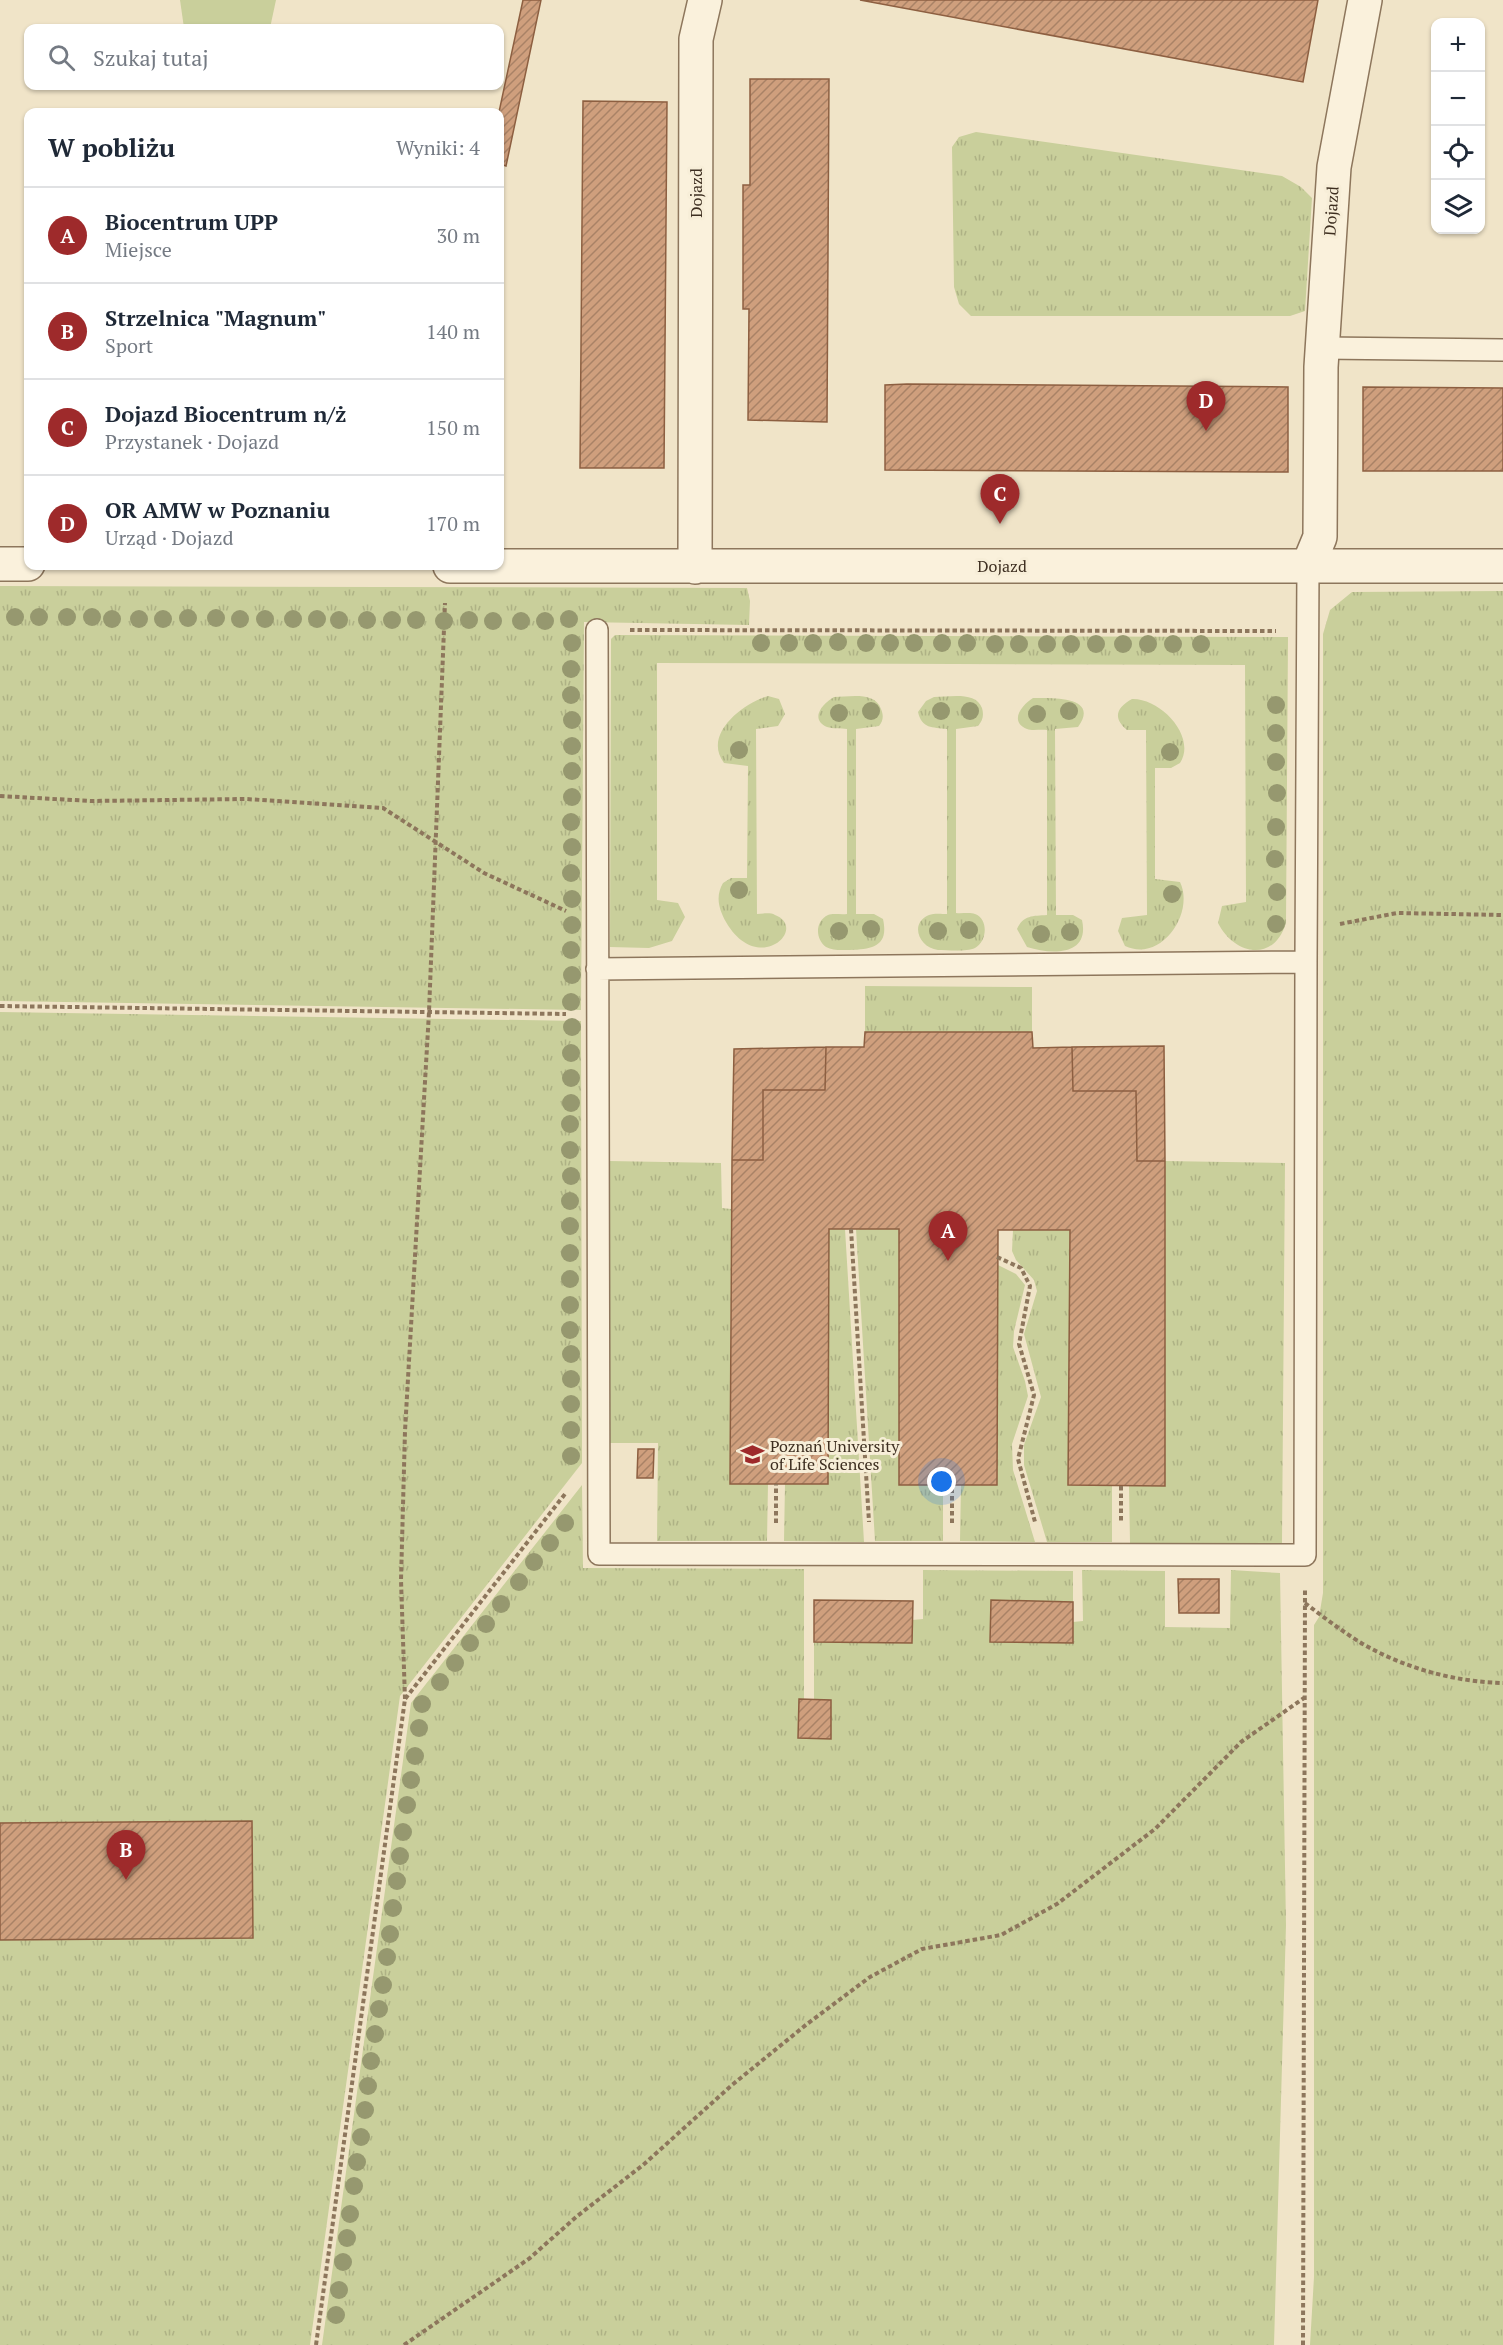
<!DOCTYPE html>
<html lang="pl">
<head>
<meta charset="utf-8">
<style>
  :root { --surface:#fff; --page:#f2f2f3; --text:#1f2937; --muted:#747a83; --line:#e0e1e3; --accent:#9e2a2b }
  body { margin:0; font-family:"PT Serif",serif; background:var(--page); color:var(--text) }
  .controls { position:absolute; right:18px; top:18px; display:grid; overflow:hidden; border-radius:12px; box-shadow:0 2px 4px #0004 }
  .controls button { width:54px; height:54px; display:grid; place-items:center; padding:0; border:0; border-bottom:2px solid var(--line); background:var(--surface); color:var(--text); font:30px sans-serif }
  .you { position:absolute; left:942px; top:1482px; width:21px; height:21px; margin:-15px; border:4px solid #fff; border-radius:50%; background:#1a73e8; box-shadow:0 0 0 9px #1a73e833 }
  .badge { display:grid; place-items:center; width:39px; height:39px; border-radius:50%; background:var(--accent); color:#fff; font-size:20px; font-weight:700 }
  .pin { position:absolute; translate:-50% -50px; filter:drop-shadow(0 2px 3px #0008) }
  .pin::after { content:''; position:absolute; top:32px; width:21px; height:18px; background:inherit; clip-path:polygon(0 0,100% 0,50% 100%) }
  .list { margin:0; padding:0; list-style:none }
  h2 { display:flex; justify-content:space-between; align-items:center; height:78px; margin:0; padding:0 24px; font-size:26px }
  h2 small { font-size:20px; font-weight:400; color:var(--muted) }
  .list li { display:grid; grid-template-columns:39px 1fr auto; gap:18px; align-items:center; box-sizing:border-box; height:96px; padding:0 24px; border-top:2px solid var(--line) }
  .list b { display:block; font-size:22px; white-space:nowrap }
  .list p { margin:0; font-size:20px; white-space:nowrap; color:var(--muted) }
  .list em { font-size:20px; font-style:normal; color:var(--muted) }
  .icon { flex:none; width:33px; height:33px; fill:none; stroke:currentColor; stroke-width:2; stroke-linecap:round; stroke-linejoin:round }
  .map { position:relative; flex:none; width:1503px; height:2345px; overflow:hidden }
  .search { position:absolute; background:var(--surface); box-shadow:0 2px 4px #0004; left:24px; top:24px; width:480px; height:66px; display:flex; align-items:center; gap:15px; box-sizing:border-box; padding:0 21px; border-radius:12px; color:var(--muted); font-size:22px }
  .panel { position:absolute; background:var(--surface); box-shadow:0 2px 4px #0004; left:24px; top:108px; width:480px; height:462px; border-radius:12px }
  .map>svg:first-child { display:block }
  .grass { fill:url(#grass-tufts) }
  .pitch { fill:#c9cf9b }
  .building { fill:url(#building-hatch); stroke:#8d5f41; stroke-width:1.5 }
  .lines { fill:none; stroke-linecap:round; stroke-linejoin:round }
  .lane-casing { stroke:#8d765c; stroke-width:24 }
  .street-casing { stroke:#8d765c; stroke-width:36 }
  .path { stroke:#8d765c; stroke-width:4; stroke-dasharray:4.5 3; stroke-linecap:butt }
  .lane { stroke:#faf1dc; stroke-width:21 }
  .street { stroke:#faf1dc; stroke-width:33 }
  .tree { fill:#96986f }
  .labels { text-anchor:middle; stroke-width:6; stroke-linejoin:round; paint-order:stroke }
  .street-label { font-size:16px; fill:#3d2e20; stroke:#f7eed8 }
  .poi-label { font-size:16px; fill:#3d2e20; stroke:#f7eed8; text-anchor:start }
</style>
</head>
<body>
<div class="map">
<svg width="1503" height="2345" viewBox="0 0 1503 2345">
  <defs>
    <pattern id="grass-tufts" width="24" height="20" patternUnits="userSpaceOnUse" patternTransform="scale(1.5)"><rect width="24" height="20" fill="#c9cf9b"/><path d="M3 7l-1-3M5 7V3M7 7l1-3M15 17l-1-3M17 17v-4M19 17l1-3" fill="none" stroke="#aeb285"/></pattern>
    <pattern id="building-hatch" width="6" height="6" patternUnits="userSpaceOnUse" patternTransform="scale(1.5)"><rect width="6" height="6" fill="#cf9f7d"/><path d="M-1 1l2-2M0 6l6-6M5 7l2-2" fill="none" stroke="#a98266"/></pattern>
  </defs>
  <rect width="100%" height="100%" fill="#f0e4c8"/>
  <path class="grass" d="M976,132L1282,176L1301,187L1312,198L1305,311L1290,316H971L959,304L954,287L952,147L959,137Z
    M0,586L747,588L750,601L749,625L584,622L581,1010L0,1001Z
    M1503,591V2345H1310L1314,2277V1625L1319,1617L1323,1593V634L1330,610L1352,592Z
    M615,635L1288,637L1286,923C1274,963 1234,955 1218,923L1222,906L1246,902L1245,665L657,663V900L678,903L685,917L672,941L649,948L610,947L611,639Z
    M768,696L779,699L785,714L778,726L756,729L757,914C762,914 770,912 775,915C809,928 758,977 726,922C719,909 715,897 723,883L731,878H747L748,766L724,763C702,734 744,703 768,696Z
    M834,697C849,697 875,691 881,709C884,716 883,721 879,726L856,729V914H874L883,919C889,946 873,949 850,950C842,950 833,951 826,947C815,939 815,921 828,915C833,913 841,915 847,914V729C841,728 832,729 827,727C809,719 823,703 834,697Z
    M934,697C949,697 976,691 982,708C984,715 983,720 978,726L956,729V913C961,914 970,912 975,914C989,919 987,942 975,948C966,952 947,950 938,950C919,948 909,923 929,915C934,913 942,914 947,914V729C932,727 922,729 918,712L926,701Z
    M1033,698C1049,698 1101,695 1078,727L1055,729L1056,915H1073L1082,920C1090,956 1052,955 1027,947L1017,929C1023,915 1033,916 1047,915V730C1041,729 1032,731 1027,729C1008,721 1023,704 1033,698Z
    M1132,699C1161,698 1197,737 1180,763L1171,768H1155V879L1180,882C1195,913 1161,963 1125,946L1118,931L1122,918L1147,915L1146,730H1127C1112,718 1117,707 1132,699Z
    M865,986L1032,987V1032H865Z
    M0,1012L581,1021L582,1463L400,1696L310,2345H0V1940L253,1937L252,1821L0,1823Z
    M609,1161L721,1163L722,1208L731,1209L730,1483L768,1484L767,1541H657L658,1443H610Z
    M1165,1161L1285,1163L1282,1543H1130L1129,1486H1165Z
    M829,1229H845L864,1542L784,1541L785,1484H828Z
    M856,1229H899L943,1485V1541H875Z
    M1013,1230H1070L1068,1485L1112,1486V1542H1047L1024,1465V1445L1041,1397L1024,1334L1037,1291L1034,1280L1016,1260L1012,1251Z
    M998,1265L1016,1274L1025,1285L1014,1331L1013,1347L1025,1381L1028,1396L1012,1444L1013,1470L1035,1542L960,1541L961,1485H997Z
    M582,1485L583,1568L804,1569V1700H799V1738H831V1700H814V1642L912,1643V1620L923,1619V1570L1073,1571V1602L991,1601L990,1642L1072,1643L1073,1622L1083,1621L1082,1570L1165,1571V1627L1230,1628L1231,1570L1280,1573L1286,1925L1274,2345H322L411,1703Z"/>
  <path class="pitch" d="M180,0H276L270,28H184Z"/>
  <path class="building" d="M523,0H541L506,166L500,164L499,112Z
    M860,0H1318L1303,82Z
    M750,79H829L827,422L748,420L749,309H743V185H750Z
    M583,101L667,102L664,468H580Z
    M907,384L1288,387V472L885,470V385Z
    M1363,387L1503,388V471H1363Z
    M865,1032H1032L1033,1048L1072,1047L1073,1091H1136L1137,1161H1165V1486L1068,1485L1070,1230H998L997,1485H899V1229H829L828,1484H730L732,1160H763V1090H825L826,1047H864Z
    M1164,1046L1165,1161H1137L1136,1091H1073L1072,1047Z
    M826,1047L825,1090H763V1160H732L734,1049Z
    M638,1449H654L653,1478H637Z
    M1178,1579H1219V1613H1179Z
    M814,1600L913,1601L912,1643L814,1642Z
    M991,1600L1073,1602V1643L990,1642Z
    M799,1699L831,1700V1739L798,1738Z
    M252,1821L253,1938L0,1940V1823Z"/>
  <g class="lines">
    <defs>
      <path id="lane" d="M1322,348L1503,350
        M597,630L599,1554L1305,1555L1306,962
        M597,969L1306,962L1308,566"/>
      <path id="street" d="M0,564H28
        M450,566H1503
        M1308,566L1320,537L1321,367L1334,167L1365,0
        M695,567L696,39L705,0"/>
    </defs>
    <use href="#lane" class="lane-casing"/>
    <use href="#street" class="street-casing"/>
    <path class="path" d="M630,630L1276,631
      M0,796L91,801L246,799L383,808L484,873L566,911
      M1340,924L1397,913L1503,915
      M0,1006L566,1014
      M851,1229L869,1522
      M997,1257L1021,1268L1030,1286L1019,1344L1034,1395L1018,1459L1035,1522
      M1121,1486V1521
      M776,1523V1484
      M952,1523V1485
      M1305,1603C1322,1616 1339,1629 1358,1641C1400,1667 1454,1682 1503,1683
      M405,1699L401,1580L405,1431L429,1012L445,603
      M316,2345L405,1699L565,1494
      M404,2345L530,2258L576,2217L643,2165L732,2085L807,2024L870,1977L922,1949L1001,1935L1057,1904L1155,1829L1241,1742L1304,1698
      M1303,2345L1305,1588"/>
    <use href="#lane" class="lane"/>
    <use href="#street" class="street"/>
  </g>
  <g class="tree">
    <circle cx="15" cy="617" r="9"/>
    <circle cx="39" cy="617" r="9"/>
    <circle cx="67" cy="617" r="9"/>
    <circle cx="92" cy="617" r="9"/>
    <circle cx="188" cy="618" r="9"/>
    <circle cx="216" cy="618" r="9"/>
    <circle cx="112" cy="619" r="9"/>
    <circle cx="139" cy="619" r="9"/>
    <circle cx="163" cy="619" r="9"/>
    <circle cx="240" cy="619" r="9"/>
    <circle cx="265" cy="619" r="9"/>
    <circle cx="293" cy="619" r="9"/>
    <circle cx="317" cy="619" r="9"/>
    <circle cx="569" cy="619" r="9"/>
    <circle cx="339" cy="620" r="9"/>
    <circle cx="367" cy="620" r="9"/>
    <circle cx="392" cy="620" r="9"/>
    <circle cx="416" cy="620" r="9"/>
    <circle cx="469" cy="620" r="9"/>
    <circle cx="444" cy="621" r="9"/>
    <circle cx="493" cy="621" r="9"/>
    <circle cx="521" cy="621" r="9"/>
    <circle cx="545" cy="621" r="9"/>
    <circle cx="838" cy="642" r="9"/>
    <circle cx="572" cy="643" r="9"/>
    <circle cx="761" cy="643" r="9"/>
    <circle cx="789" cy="643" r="9"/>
    <circle cx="813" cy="643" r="9"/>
    <circle cx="866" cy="643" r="9"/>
    <circle cx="890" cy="643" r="9"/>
    <circle cx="914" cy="643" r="9"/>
    <circle cx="942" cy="643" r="9"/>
    <circle cx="967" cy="643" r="9"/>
    <circle cx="995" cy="644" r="9"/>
    <circle cx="1019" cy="644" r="9"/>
    <circle cx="1047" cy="644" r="9"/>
    <circle cx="1071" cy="644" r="9"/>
    <circle cx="1096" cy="644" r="9"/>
    <circle cx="1123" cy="644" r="9"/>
    <circle cx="1148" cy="644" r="9"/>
    <circle cx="1173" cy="644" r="9"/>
    <circle cx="1201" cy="644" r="9"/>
    <circle cx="571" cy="669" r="9"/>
    <circle cx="571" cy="695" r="9"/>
    <circle cx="1276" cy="705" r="9"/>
    <circle cx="871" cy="711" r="9"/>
    <circle cx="941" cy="711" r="9"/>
    <circle cx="970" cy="711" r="9"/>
    <circle cx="1069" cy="711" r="9"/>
    <circle cx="839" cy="713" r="9"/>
    <circle cx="1037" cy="714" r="9"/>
    <circle cx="572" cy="720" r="9"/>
    <circle cx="1276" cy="733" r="9"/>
    <circle cx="572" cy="746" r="9"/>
    <circle cx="739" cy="750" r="9"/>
    <circle cx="1170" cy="752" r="9"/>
    <circle cx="1276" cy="762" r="9"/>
    <circle cx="572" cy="771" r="9"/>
    <circle cx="1277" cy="793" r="9"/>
    <circle cx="572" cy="797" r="9"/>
    <circle cx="571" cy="822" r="9"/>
    <circle cx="1276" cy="827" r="9"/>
    <circle cx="572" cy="847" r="9"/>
    <circle cx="1275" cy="859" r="9"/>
    <circle cx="571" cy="873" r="9"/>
    <circle cx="739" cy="890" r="9"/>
    <circle cx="1277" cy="892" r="9"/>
    <circle cx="1172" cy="894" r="9"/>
    <circle cx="572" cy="899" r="9"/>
    <circle cx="1276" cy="924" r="9"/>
    <circle cx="572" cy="925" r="9"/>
    <circle cx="871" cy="929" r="9"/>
    <circle cx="969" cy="930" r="9"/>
    <circle cx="839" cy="931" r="9"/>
    <circle cx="938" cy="931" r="9"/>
    <circle cx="1070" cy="932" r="9"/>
    <circle cx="1041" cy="934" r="9"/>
    <circle cx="571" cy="950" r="9"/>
    <circle cx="572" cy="975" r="9"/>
    <circle cx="571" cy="1002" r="9"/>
    <circle cx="572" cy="1027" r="9"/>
    <circle cx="571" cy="1053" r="9"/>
    <circle cx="571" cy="1078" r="9"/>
    <circle cx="571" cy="1103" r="9"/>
    <circle cx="570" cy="1124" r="9"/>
    <circle cx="570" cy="1150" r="9"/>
    <circle cx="571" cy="1176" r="9"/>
    <circle cx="570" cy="1201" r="9"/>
    <circle cx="570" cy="1226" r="9"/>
    <circle cx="570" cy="1253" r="9"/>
    <circle cx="570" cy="1279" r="9"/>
    <circle cx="570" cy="1305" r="9"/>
    <circle cx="570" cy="1330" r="9"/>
    <circle cx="571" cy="1354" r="9"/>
    <circle cx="571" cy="1379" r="9"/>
    <circle cx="571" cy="1404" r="9"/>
    <circle cx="571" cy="1430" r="9"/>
    <circle cx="571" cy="1456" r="9"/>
    <circle cx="565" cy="1523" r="9"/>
    <circle cx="550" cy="1543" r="9"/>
    <circle cx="534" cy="1562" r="9"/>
    <circle cx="519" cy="1582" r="9"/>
    <circle cx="501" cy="1604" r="9"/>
    <circle cx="486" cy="1624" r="9"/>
    <circle cx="470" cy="1643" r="9"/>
    <circle cx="455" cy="1663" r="9"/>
    <circle cx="440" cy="1682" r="9"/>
    <circle cx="422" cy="1704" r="9"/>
    <circle cx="419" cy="1728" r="9"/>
    <circle cx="415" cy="1756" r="9"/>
    <circle cx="411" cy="1780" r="9"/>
    <circle cx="407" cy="1805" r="9"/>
    <circle cx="403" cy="1832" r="9"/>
    <circle cx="400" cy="1856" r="9"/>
    <circle cx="397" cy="1881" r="9"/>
    <circle cx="393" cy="1908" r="9"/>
    <circle cx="390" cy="1934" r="9"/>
    <circle cx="387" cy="1957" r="9"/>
    <circle cx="383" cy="1985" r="9"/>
    <circle cx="379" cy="2009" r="9"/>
    <circle cx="375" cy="2034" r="9"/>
    <circle cx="371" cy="2061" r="9"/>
    <circle cx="368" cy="2086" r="9"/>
    <circle cx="365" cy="2110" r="9"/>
    <circle cx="361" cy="2137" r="9"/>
    <circle cx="357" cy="2162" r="9"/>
    <circle cx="354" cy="2186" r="9"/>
    <circle cx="350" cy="2214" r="9"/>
    <circle cx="347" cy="2238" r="9"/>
    <circle cx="343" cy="2262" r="9"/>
    <circle cx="339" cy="2290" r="9"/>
    <circle cx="336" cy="2315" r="9"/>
  </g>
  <defs>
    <symbol id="university-bare" viewBox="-9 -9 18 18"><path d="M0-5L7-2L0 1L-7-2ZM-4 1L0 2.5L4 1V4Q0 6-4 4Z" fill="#9e2a2b" stroke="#f7eed8" stroke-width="2.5" paint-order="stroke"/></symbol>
  </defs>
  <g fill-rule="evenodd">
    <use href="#university-bare" x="736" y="1438" width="33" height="33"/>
  </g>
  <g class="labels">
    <g class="street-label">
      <text transform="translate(696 193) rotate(-90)" y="6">Dojazd</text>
      <text transform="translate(1331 211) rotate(-86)" y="6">Dojazd</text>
      <text x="1002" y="572">Dojazd</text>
    </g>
    <g class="poi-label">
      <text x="770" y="1452">Poznań University<tspan x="770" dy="18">of Life Sciences</tspan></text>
    </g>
  </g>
</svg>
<div class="controls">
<button>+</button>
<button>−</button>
<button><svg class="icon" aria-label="locate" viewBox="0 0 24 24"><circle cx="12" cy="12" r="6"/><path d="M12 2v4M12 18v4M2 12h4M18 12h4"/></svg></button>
<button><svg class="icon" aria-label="layers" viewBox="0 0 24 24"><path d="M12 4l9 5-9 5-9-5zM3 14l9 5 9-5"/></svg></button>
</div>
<div class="you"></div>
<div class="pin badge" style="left:948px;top:1261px">A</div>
<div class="pin badge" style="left:126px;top:1880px">B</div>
<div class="pin badge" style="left:1000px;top:524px">C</div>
<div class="pin badge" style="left:1206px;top:431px">D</div>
<div class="search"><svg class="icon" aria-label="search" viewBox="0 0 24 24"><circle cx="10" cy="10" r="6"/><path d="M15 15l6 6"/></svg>Szukaj tutaj</div>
<section class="panel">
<h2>W pobliżu<small>Wyniki: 4</small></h2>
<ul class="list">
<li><span class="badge">A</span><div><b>Biocentrum UPP</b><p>Miejsce</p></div><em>30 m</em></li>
<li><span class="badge">B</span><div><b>Strzelnica &quot;Magnum&quot;</b><p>Sport</p></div><em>140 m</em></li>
<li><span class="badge">C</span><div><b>Dojazd Biocentrum n/ż</b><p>Przystanek · Dojazd</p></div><em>150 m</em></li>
<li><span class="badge">D</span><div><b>OR AMW w Poznaniu</b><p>Urząd · Dojazd</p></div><em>170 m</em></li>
</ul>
</section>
</div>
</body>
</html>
